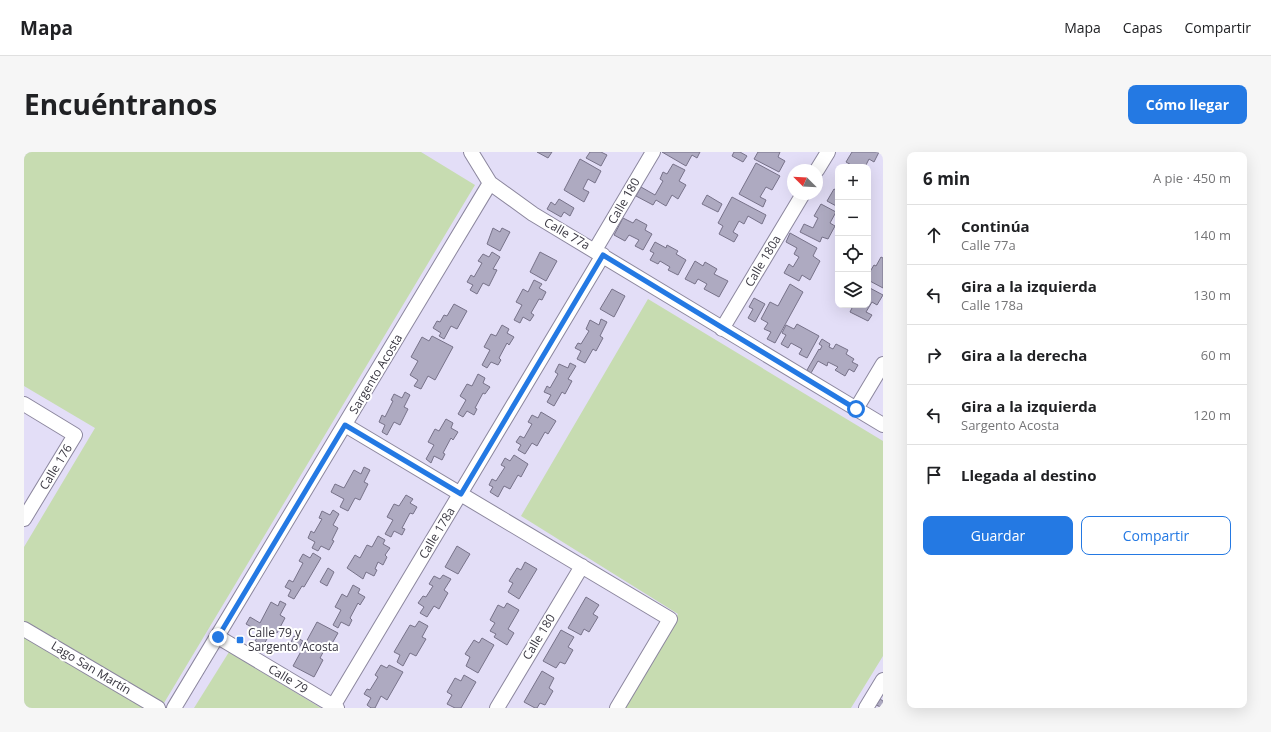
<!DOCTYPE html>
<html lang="es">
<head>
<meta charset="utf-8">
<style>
  :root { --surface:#fff; --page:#f6f6f6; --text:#202124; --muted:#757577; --line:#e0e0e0; --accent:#2479e3 }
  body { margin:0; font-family:"Open Sans",sans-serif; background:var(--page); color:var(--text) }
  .controls { position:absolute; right:12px; top:12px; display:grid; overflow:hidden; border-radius:8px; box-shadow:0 4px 16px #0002 }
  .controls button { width:36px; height:36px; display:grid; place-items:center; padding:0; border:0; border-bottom:1px solid var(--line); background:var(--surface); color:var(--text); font:20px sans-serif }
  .compass { position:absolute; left:763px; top:12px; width:36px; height:36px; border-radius:50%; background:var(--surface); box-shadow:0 4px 16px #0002; rotate:294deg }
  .stop { position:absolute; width:12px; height:12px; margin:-9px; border:3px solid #2479e3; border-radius:50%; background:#fff }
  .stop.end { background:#2479e3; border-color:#fff; box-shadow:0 1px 4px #0008 }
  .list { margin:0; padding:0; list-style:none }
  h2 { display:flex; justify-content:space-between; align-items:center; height:52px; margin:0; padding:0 16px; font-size:17px }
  h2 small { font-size:13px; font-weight:400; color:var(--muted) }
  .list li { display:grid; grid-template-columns:26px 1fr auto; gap:12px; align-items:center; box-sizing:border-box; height:60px; padding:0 16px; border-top:1px solid var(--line) }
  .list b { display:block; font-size:15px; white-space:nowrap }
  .list p { margin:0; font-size:13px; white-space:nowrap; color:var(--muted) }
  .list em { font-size:13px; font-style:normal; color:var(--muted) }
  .actions { display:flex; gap:8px; padding:12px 16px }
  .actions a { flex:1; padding:9px 0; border:1px solid var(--accent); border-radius:8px; text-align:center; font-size:14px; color:var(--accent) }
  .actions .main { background:var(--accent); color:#fff }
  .icon { flex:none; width:22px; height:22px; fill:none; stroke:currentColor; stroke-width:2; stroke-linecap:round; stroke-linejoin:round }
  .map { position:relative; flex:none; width:859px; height:556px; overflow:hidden; border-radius:8px }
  header { display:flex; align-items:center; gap:24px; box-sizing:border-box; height:56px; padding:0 20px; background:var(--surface); border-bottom:1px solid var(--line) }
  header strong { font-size:19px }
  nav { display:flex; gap:22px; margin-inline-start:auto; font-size:14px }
  .intro { display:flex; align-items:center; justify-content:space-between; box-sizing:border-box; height:96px; padding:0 24px }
  h1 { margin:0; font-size:28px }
  .button { padding:10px 18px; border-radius:8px; background:var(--accent); color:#fff; font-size:14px; font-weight:700 }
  main { display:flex; gap:24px; padding:0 24px }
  aside { flex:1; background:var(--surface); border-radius:8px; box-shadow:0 4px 16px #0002 }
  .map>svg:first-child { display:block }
  .green { fill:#c7dcb1 }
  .building { fill:#aeaac1; stroke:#777289 }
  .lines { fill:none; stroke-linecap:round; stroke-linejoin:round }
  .street-casing { stroke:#8c879e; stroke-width:16 }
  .street { stroke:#fff; stroke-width:14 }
  .route { stroke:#2479e3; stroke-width:5 }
  .poi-dot { fill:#2479e3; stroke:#fff; stroke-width:1.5 }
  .labels { text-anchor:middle; stroke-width:4; stroke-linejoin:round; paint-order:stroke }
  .street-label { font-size:12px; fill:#383640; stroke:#fff }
  .poi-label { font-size:12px; fill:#383640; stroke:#fff; text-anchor:start }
</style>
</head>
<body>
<header>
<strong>Mapa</strong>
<nav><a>Mapa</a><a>Capas</a><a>Compartir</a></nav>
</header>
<div class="intro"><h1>Encuéntranos</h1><a class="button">Cómo llegar</a></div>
<main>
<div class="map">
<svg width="859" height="556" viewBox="0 0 859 556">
  <rect width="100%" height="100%" fill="#e3def7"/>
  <path class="green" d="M0,0H397L451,33L137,556H0V395L71,276L0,234Z
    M624,147L859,289V504L827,556H596L654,462L497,364Z
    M205,500L297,556H170Z"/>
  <path class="building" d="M513,0H528L524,6Z
    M566,0H577L583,3L577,14L562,6Z
    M638,0H676L673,6L668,3L662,14Z
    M710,0H716L723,4L719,10L708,4Z
    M734,0H756L754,5L761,9L755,20L730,7Z
    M828,0H855L850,10L845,7L841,15H831L822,10Z
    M556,7L577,19L571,31L564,27L559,37L565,40L560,50L540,38Z
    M732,11L756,24L748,38L742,35L736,45L742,48L739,55L715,42Z
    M649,12L661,18L655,29L662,33L654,47L648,43L642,54L632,48L629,53L612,44L617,35L631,43L639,29L636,27L639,20L643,22Z
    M810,37L814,39V55L803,49Z
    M683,43L698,52L694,60L678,52Z
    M708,45L742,63L738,72L724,64L720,72L715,69L709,80L714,83L710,90L695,82L699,74L694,71Z
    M535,47L550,56L546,64L540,60L537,65L523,57L527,50L531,53Z
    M797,52L812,60L806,71L811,74L804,87L798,85L796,90L776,80L780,72L789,76L794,66L790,64Z
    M599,66L609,71L612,67L623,73L621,78L628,82L619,98L611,94L615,88L605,83L601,89L590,83Z
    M469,76L476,80L478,76L486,80L476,99L463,92Z
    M766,81L793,96L789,104L796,109L786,128L778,123L775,129L760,121L765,112L769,115L775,105L770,102L773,96L762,90Z
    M631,90L642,96L643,93L654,99L652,102L662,108L654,123L644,118L646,115L636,109L634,112L626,108L630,101L626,99Z
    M468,100L476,105L469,117L473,118L465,134L459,131L453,142L446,138L449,133L443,130L447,123L450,125L458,111L454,109L459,102L465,105Z
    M516,100L533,109L522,129L506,120Z
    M857,105L859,106V136L844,128V123L850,113L852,114Z
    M671,109L679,114L681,110L693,117L690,122L704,129L695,145L680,137L683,132L674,127L671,132L661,127Z
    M510,128L518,132L515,136L522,140L518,148L515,147L507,161L510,163L506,169L499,165L496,171L490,168L498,153L492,150L499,137L504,140Z
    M766,132L779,140L751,191L743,187L747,180L740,177L744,171L737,167L746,150L754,154Z
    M844,135L859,143L853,153L848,150L842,160L848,163L844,169L826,160L829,154L828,153H844Z
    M588,137L601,144L590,165L576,157Z
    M730,146L741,152L731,170L724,166L729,157L725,155Z
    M430,152L443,159L433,177L427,174L420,187L415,184L417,181L409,176L413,169L416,170L420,163L423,164Z
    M577,167L583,170L576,184L579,186L572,199L569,197L561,211L553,207L557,199L551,196L554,191L557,192L565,179L562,177L566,168L575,173Z
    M773,172L795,184L783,206L775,202L778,197L767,191L764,196L757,192L762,183L758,181L762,173L770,177Z
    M478,173L485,177L483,181L490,185L485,193L483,191L475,206L477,208L474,213L467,210L463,216L458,213L466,198L460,195L467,182L472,184Z
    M408,184L429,195L411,228L404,224L397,237L390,234L394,228L386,223L394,209L387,205L398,185L405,189Z
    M798,187L806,192L805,195L809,197L812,192L824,198L822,202L830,207L828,210L834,213L830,220L825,217L821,224L811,218L814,215L804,210L803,214L794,209L787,221L783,218L795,197L796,198L798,194L795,192Z
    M546,211L552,214L544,227L548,229L541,242L538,240L530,254L523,250L527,243L520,240L523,234L526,236L534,222L531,220L535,212L544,216Z
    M454,222L461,226L459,231L466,235L461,242L459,241L451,256L453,257L450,263L443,259L439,265L434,262L442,248L436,244L443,232L448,234Z
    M381,240L386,243L380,255L384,257L376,273L370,270L363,283L358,280L361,273L355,270L358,263L361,265L369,249L367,248L370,242L378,246Z
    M517,260L532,269L524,282L521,280L513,294L508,291L501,302L494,298L497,293L492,290L496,284L500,286L508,272L504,270L508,263L514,266Z
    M422,267L429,271L427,276L434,280L429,288L427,286L419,301L421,302L418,308L410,304L407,311L402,307L410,293L404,290L411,277L415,279Z
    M490,303L504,312L497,325L494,323L486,337L480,334L474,345L466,340L469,335L465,333L468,327L472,329L481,315L477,313L481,306L486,309Z
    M340,315L346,318L340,330L344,332L336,348L331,346L324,359L316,355L320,347L307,340L311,332L320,336L330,318L337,322Z
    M382,343L389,347L386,351L393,355L389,362L386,361L378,376L381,377L378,383L370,379L367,385L361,382L369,368L363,365L370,352L375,354Z
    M309,358L315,362L309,373L314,376L308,388L310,389L305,398L297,394L294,399L288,396L291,390L284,386L287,379L290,381L298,367L295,366L298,359L306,363Z
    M354,384L361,388L359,392L366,396L361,403L363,405L359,413L354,410L351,417L353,418L350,424L342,420L339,427L323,416L331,403L336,406L343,393L348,395Z
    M433,394L446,402L434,422L421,415Z
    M289,401L297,406L280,435L278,434L270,447L264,444L267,438L261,435L265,428L269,430L279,411L275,409L279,402L286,406Z
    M501,410L513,417L495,447L484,440L489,431L485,429L493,416L497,418Z
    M304,416L310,420L303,434L296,430Z
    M419,423L427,427L420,438L424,441L415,457L410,454L403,465L396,461L400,455L394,451L399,444L402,445L409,434L405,432L410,424L416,427Z
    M329,433L336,437L334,441L341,445L336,453L334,451L326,466L328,468L325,474L317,470L314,476L309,473L317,458L311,455L318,442L323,445Z
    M562,445L575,453L569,462L574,465L565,480L560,477L557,483L544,476Z
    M256,449L262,452L256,463L261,466L253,481L248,478L239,494L231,489L237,480L222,472L226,465L236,471L247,450L254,454Z
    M483,451L495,458L484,477L490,481L483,493L470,485L472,482L466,479L471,471L466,468L474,453L480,456Z
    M395,469L404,474L398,485L402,487L392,504L386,501L379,514L373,510L376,503L370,500L386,473L391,475Z
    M293,470L314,481L306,495L303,493L296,506L299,508L290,525L269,514Z
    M537,478L550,485L544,495L549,498L541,512L536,510L532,516L519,509Z
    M270,484L279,489L273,499L265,494Z
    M458,486L470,493L454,521L442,514L446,505L441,502L450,488L455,491Z
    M357,513L363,516L365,513L379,520L363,548L357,544L351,556H347L343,553L347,546L340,542L343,537L346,538L354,525L351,523Z
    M518,519L530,526L525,536L529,539L521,553L516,551L513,556H511L500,550Z
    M440,523L452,530L437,556H431L423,552L428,543L423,540L431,526L437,529Z
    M856,547L859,549V556L852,553Z"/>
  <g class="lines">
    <defs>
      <path id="street" d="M447,0L466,31L509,62L859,273
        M793,18L804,0
        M571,98L629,0
        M698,177L779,42
        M0,252L51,283L0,367
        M832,257L859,212
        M321,273L646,467L593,556
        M0,477L134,556
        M194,485L313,556
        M150,556L466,31
        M308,556L579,103
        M473,556L558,414
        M842,556L859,528"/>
    </defs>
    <use href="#street" class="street-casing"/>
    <use href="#street" class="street"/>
  </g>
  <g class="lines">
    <path class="route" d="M194,485L321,273L437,342L579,103L832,257"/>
  </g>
  <rect class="poi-dot" x="212" y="484" width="8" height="8" rx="2"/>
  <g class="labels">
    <g class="street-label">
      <text transform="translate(600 49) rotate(-60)" y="4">Calle 180</text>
      <text transform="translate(543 82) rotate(30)" y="4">Calle 77a</text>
      <text transform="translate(739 109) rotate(-59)" y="4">Calle 180a</text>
      <text transform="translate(352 222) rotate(-59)" y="4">Sargento Acosta</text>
      <text transform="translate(32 315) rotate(-59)" y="4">Calle 176</text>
      <text transform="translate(413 381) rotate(-59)" y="4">Calle 178a</text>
      <text transform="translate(515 485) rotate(-59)" y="4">Calle 180</text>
      <text transform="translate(67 516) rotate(31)" y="4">Lago San Martín</text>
      <text transform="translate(264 527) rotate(31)" y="4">Calle 79</text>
    </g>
    <g class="poi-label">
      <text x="224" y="485">Calle 79 y<tspan x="224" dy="14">Sargento Acosta</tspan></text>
    </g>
  </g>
</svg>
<div class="controls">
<button>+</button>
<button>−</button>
<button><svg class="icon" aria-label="locate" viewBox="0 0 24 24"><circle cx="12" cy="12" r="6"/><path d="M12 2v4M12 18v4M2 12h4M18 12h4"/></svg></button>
<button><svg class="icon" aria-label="layers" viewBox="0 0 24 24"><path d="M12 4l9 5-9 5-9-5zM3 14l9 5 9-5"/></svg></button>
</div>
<svg class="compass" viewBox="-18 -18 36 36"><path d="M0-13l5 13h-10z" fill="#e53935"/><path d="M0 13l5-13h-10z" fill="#757577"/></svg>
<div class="stop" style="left:832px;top:257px"></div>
<div class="stop end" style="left:194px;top:485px"></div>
</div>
<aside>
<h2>6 min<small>A pie · 450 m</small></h2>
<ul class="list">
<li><svg class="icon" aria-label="ahead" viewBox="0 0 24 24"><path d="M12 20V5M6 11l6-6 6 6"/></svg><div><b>Continúa</b><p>Calle 77a</p></div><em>140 m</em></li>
<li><svg class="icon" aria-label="left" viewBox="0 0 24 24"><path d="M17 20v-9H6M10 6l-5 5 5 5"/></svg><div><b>Gira a la izquierda</b><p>Calle 178a</p></div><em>130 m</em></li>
<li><svg class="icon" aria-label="right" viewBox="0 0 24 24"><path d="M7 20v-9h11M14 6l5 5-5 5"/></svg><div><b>Gira a la derecha</b></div><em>60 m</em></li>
<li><svg class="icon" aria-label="left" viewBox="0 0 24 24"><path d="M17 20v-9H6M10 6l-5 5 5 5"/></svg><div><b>Gira a la izquierda</b><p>Sargento Acosta</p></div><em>120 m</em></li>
<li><svg class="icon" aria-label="arrive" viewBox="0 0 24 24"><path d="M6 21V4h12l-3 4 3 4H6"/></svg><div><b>Llegada al destino</b></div></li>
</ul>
<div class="actions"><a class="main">Guardar</a><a>Compartir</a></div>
</aside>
</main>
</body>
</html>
